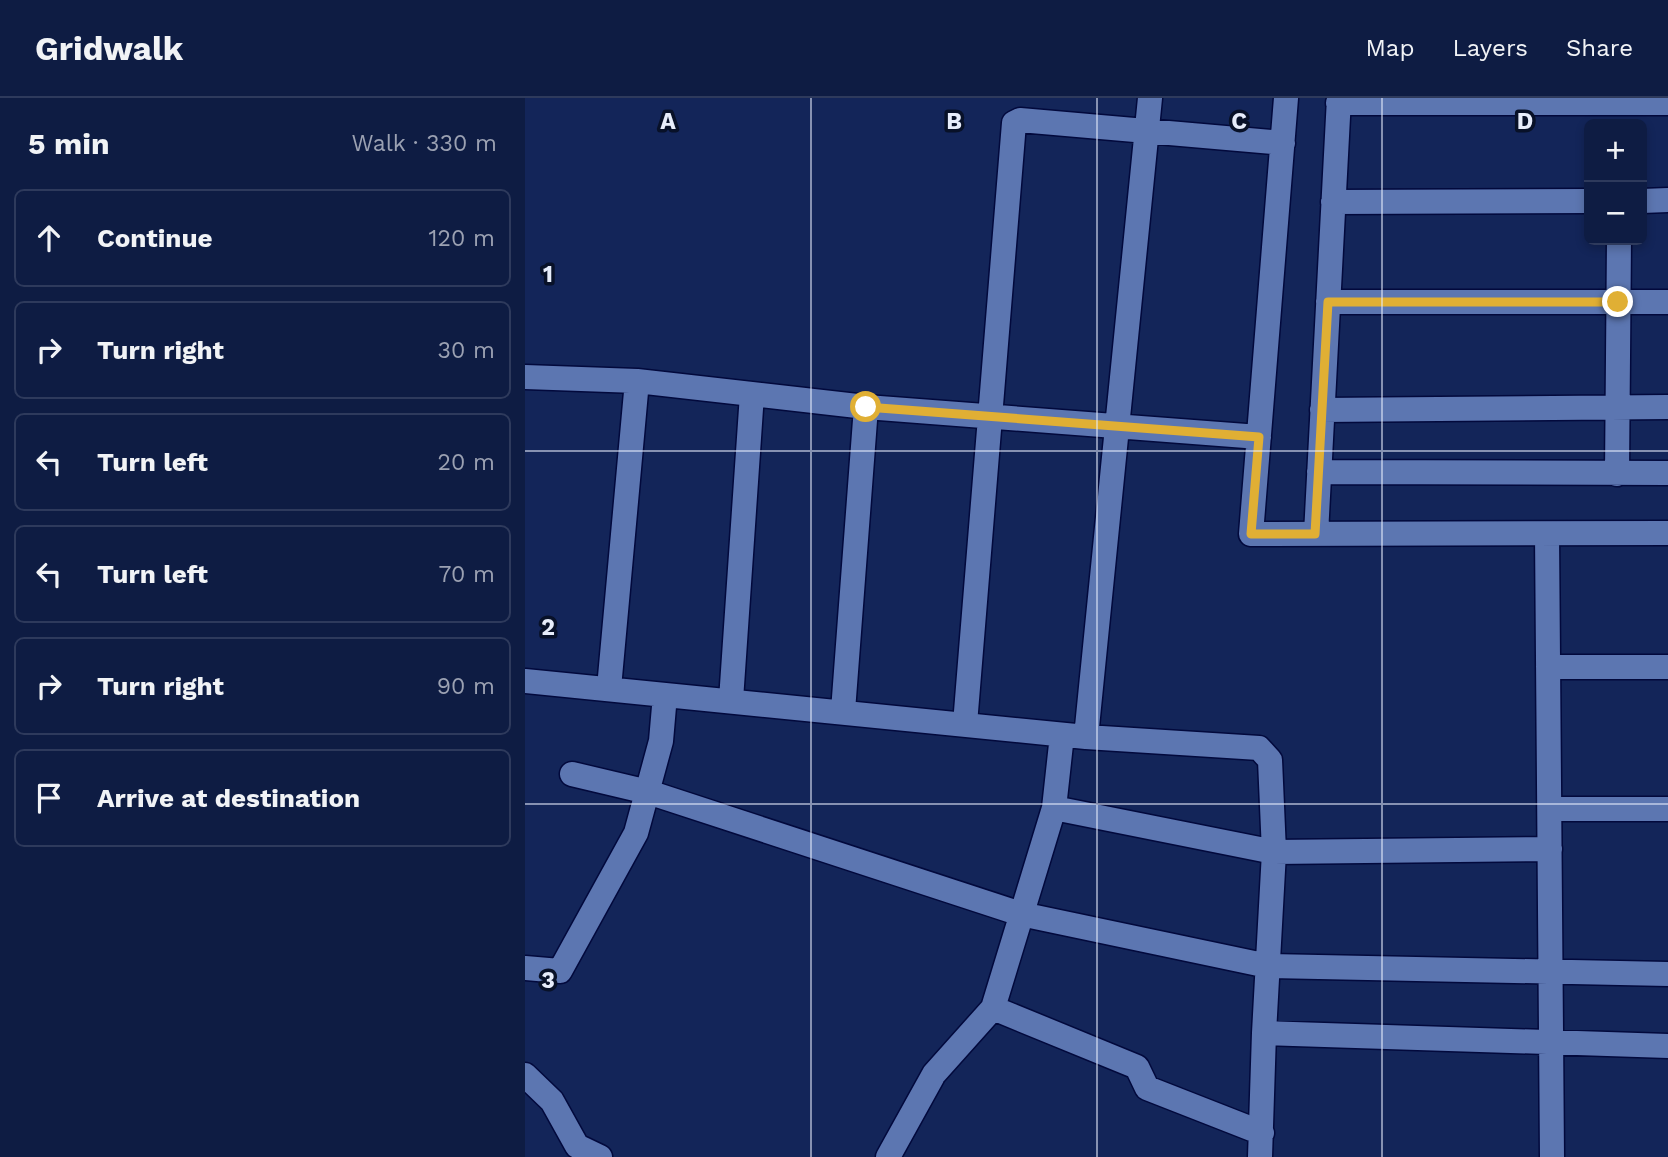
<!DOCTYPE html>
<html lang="en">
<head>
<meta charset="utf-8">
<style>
  :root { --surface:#0e1c43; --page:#17254a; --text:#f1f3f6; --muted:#9ba1b2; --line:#2e3a5c }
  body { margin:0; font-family:"Work Sans",sans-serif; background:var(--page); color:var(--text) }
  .controls { position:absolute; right:21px; top:21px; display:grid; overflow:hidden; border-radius:10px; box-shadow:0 4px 10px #0003 }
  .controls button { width:63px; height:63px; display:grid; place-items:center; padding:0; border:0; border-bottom:2px solid var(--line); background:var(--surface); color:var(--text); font:35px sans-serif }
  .stop { position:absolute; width:21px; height:21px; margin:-16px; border:5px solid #e0af34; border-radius:50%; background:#fff }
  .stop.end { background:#e0af34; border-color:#fff; box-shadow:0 2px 7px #0008 }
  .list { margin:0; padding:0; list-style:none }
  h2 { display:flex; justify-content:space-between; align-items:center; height:91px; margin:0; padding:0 28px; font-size:30px }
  h2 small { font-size:23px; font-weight:400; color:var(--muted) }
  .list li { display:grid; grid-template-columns:46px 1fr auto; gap:21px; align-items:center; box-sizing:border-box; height:98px; margin:0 14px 14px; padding:0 14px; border:2px solid var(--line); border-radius:10px }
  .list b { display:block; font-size:26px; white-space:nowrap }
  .list em { font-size:23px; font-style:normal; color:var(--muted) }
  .icon { flex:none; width:38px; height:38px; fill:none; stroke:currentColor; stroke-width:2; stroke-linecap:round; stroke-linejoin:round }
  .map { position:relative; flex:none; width:1143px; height:1059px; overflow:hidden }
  header { display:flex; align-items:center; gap:42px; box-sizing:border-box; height:98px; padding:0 35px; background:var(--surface); border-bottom:2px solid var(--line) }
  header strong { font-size:33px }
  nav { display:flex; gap:38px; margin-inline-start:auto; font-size:24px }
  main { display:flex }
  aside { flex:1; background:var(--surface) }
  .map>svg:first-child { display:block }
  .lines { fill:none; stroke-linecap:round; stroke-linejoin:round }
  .street-casing { stroke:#02093c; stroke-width:27 }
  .street { stroke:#5c76b1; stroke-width:24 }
  .route { stroke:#e0af34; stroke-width:9 }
  .grid { fill:none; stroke:#e7edfb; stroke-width:2; stroke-opacity:0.55 }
  .grid-label { font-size:23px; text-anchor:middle; font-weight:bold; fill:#e7edfb; stroke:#081128; stroke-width:7; stroke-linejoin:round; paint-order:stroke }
</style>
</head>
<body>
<header>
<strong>Gridwalk</strong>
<nav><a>Map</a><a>Layers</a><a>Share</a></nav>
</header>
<main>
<aside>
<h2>5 min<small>Walk · 330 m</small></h2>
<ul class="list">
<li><svg class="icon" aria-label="ahead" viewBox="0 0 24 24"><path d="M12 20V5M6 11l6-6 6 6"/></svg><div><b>Continue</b></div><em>120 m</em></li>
<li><svg class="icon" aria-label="right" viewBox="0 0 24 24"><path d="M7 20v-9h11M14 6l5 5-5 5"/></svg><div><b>Turn right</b></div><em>30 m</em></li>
<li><svg class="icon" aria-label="left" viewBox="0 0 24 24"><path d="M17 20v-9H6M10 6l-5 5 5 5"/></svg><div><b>Turn left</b></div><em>20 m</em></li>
<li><svg class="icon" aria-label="left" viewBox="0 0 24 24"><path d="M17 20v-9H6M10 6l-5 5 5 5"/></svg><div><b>Turn left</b></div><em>70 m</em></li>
<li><svg class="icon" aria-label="right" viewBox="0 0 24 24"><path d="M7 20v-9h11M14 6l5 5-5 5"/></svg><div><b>Turn right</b></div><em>90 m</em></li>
<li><svg class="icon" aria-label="arrive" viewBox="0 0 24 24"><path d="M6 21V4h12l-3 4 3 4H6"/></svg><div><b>Arrive at destination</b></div></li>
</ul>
</aside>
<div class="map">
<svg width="1143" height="1059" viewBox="0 0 1143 1059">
  <rect width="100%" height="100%" fill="#132559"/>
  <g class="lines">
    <defs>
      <path id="street" d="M761,0L726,436L1143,435
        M813,5H1143
        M1117,103L1143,102
        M808,104L1064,103
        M803,204H1143
        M0,279L112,283L341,309L734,339
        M797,312L1143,309
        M794,374L1143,375
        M1092,376L1094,142
        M791,436L814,0
        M1022,436L1027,1059
        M1023,569H1143
        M0,583L561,639L734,650L745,662L749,754L739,935
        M84,590L112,283
        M206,602L227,296
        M318,613L341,309
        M440,626L489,25L495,22L758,45
        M561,639L625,0
        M47,676L123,694L496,816L743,868L1143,876
        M529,710L749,754L1025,751
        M1025,711H1143
        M0,870L35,873L111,735L136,643L140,597
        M468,910L612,969L622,990L737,1035
        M0,977L27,1003L52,1048L75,1059
        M363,1059L409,976L468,910L529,710L537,637
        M735,1059L739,935L1143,948"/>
    </defs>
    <use href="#street" class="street-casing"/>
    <use href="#street" class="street"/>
  </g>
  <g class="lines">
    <path class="route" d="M341,309L734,339L726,436H790L803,204H1093"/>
  </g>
  <path class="grid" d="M286,0V1059M572,0V1059M857,0V1059M0,353H1143M0,706H1143"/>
  <g class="grid-label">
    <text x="143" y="31">A</text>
    <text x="429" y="31">B</text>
    <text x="714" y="31">C</text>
    <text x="1000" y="31">D</text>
    <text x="23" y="184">1</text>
    <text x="23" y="537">2</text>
    <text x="23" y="890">3</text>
  </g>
</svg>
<div class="controls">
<button>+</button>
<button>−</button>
</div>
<div class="stop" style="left:341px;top:309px"></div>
<div class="stop end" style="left:1093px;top:204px"></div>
</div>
</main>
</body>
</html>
